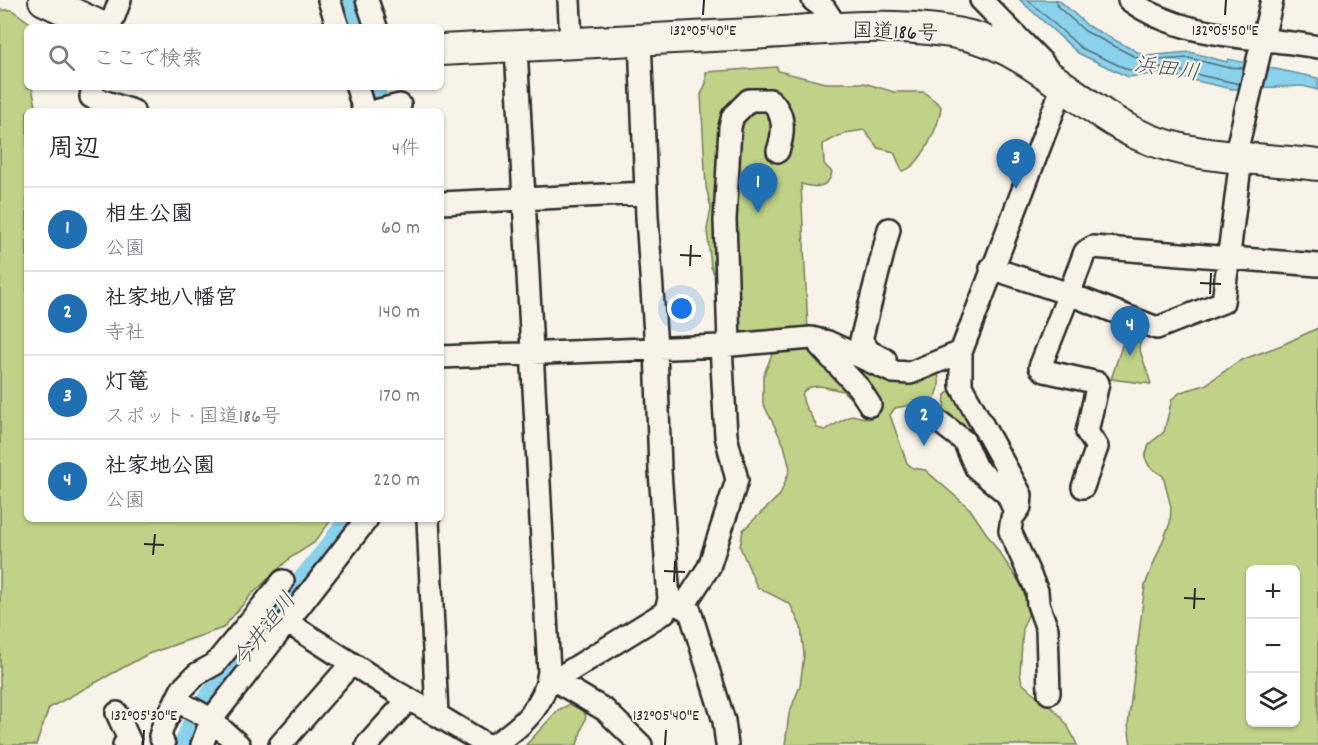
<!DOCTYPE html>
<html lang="ja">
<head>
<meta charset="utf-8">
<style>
  :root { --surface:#fff; --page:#f7f7f7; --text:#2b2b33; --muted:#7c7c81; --line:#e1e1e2; --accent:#1f6fb2 }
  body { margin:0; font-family:Dekko,"Klee One",sans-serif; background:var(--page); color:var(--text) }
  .controls { position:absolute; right:18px; bottom:18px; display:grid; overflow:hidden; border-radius:9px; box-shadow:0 2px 4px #0004 }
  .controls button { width:54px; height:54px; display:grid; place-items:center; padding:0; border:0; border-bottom:2px solid var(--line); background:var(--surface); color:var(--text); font:30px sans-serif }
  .you { position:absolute; left:682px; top:309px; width:21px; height:21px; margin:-15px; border:4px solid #fff; border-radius:50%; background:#1a73e8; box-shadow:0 0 0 9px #1a73e833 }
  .badge { display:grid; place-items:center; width:39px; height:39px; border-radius:50%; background:var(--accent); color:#fff; font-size:20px; font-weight:700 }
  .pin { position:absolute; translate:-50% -50px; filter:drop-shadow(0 2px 3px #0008) }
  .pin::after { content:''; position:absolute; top:32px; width:21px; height:18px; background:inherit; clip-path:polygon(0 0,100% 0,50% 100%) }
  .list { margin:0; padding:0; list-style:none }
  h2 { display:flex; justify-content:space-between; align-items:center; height:78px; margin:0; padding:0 24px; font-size:26px }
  h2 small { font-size:20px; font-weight:400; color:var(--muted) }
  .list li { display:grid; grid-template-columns:39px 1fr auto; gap:18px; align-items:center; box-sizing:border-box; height:84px; padding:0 24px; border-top:2px solid var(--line) }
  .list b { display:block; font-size:22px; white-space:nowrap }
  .list p { margin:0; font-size:20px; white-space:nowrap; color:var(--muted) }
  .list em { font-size:20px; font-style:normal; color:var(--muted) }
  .icon { flex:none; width:33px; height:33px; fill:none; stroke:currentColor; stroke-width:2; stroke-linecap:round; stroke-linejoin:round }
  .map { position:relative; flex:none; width:1318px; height:745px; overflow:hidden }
  .search { position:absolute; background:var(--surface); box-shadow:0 2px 4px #0004; left:24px; top:24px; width:420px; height:66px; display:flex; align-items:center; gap:15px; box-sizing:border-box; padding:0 21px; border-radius:9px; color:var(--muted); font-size:22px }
  .panel { position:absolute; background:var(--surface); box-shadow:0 2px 4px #0004; left:24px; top:108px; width:420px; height:414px; border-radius:9px }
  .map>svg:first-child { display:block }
  .green { fill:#bfd288; stroke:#757e5a; stroke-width:1.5; fill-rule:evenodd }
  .water { fill:#8ad1eb; stroke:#648f9e; stroke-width:1.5 }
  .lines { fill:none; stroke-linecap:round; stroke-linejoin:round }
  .shore { stroke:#516d78; stroke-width:1.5 }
  .river { stroke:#8ad1eb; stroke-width:24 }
  .minor-casing { stroke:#2b2b2b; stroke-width:26 }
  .highway-casing { stroke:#2b2b2b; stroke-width:34 }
  .minor { stroke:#f7f3e8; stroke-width:21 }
  .highway { stroke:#f7f3e8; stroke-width:30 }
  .ticks { fill:none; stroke:#2b2b2b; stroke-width:2 }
  .labels { text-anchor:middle; stroke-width:4.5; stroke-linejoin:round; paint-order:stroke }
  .street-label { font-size:21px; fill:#2b2b2b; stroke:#f7f3e8 }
  .water-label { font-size:22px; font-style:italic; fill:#43545b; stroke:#f7f3e8 }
  .ticks-label { font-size:15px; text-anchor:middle; fill:#2b2b2b; stroke:#f7f3e8; stroke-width:4.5; stroke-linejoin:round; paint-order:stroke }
</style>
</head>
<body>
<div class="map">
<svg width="1318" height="745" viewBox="0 0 1318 745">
  <rect width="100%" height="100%" fill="#f7f3e8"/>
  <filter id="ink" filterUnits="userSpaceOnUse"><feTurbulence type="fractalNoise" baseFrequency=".0167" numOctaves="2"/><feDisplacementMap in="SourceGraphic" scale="12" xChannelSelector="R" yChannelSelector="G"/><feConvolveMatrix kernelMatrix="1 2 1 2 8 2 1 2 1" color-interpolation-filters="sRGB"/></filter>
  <g filter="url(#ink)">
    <path class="green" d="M0,10H12L30,23L31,27H27V87H32L37,111H27V519H332L314,543L290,558L251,595L223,628L148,654L49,708L36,745H0Z
      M777,67L778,71L825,83H864L894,92H924L941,106C940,124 921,168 902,171L894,152L878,148L864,130L845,133L823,144L824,164L832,172C829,189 814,188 801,184L808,330L725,339L717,280L711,267L707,229L711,208L706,187L701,95L706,83V72Z
      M1129,325L1145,331L1139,347L1151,384L1111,379Z
      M1318,328V745H1131L1128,725L1145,585L1170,523L1171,507L1163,476L1149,466L1145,457L1149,444L1164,432L1172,399L1181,392L1205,385L1239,361L1282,345ZM1250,570H1296V722H1250Z
      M808,345L938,374C942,389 936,401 923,408L911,405L895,408L890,415L907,463L913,468L925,470L970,509L1022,586L1029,613L1023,627L1020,673L1022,683C1050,709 1061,707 1077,745H785L789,714L800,686L804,655L801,627L790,604L757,587L740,547L743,530L780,495L790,469L784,445L763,403V377L772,354L785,348ZM820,386L843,391L854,402L879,407V412L869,419L852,415L825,430L817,428C813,414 800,406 803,392L810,387Z
      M950,391H958L990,452L981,456L939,417L944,409L945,395Z
      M570,704L581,708L586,716L577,745H526L558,710Z"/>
    <path class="water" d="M1020,0H1059L1088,26L1145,56L1190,52L1227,62L1228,59L1318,78V90L1303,86L1232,89L1161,73L1128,77L1078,53Z"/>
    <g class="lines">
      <path class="shore" d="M1028,0L1081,48L1129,70L1163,67L1240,84
        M1056,0L1058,7L1085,31L1143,61L1189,58L1225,67L1244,68"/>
      <path class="river" d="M345,0L355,27
        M373,87L378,111
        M186,745L196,719L226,677L334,544L351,519"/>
      <defs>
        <path id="minor" d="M329,0L338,27
          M367,0L376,27
          M569,0L571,42
          M813,0L825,9L838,29
          M1129,0C1184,40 1253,35 1318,47
          M110,27L120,0
          M93,87L91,97L133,111
          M357,87L364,111
          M375,111L400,105
          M1235,157L1272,0
          M441,203L646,193
          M991,268L1069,294L1085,252L1093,247L1318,265
          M818,340L820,346L859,388L870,405
          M729,344L725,220L730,127L733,116L749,100H770C786,114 784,133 778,151
          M961,352V386L1021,495L1020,507L1012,518L1010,531L1037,591L1038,604L1047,629L1049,693
          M441,357L721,346L811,338L828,342L893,372L910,373L961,352L1062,88L1042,62L981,0
          M885,359L870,352L861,340L889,229
          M941,423L964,441L976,468L1007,494L1014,509
          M1083,487L1097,447L1087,432L1098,383L1045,371L1040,367L1069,294L1157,328L1223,302L1241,158
          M428,519L437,715L487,745
          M672,602L690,611L724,721L727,745
          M683,607L709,567L737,480L726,436L721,346
          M287,622L396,692L437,715
          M556,681L605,710L641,745
          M547,685L665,612L669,600L660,471L656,348L647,217L640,39
          M176,700L209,718L239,745
          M117,713L130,742L124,745
          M164,745L160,736L163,726L182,689L197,674L215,664L283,581
          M202,745L211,720L367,519
          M280,745L351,664
          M367,745L409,699
          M494,745C521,727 545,706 549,672L516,47"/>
        <path id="highway" d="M44,0L102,27
          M441,50C544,45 648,39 751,34C823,30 899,19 970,36C1032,51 1080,107 1139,135C1194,160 1259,157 1318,165"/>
      </defs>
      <use href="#minor" class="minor-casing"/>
      <use href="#highway" class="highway-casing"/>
      <use href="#minor" class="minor"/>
      <use href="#highway" class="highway"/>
    </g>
  </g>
  <path class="ticks" d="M703,15L704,0M1225,15L1226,0M680,255L701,256M690,266L691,245M1200,283L1221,284M1210,294L1211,273M144,544L164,545M153,555L155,534M664,571L685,572M674,582L675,561M1184,598L1205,599M1194,609L1195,588M143,745L144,730M665,745L666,730"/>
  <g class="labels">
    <g class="street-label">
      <text transform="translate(895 31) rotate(2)" y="7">国道186号</text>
    </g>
    <g class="water-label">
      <text transform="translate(1167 67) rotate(8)" y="8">浜田川</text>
      <text transform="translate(263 629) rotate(-52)" y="8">今井迫川</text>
    </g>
  </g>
  <g class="ticks-label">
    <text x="703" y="35">132°05'40"E</text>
    <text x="1225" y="35">132°05'50"E</text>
    <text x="144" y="720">132°05'30"E</text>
    <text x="666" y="720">132°05'40"E</text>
  </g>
</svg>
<div class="controls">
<button>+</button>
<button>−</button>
<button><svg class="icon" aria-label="layers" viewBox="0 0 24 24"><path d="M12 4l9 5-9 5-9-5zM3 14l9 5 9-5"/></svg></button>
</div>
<div class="you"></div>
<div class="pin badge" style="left:758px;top:213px">1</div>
<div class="pin badge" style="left:924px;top:446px">2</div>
<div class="pin badge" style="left:1016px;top:189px">3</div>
<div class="pin badge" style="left:1130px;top:356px">4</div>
<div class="search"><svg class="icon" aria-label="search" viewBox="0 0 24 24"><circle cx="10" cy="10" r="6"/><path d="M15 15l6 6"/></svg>ここで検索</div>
<section class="panel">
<h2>周辺<small>4件</small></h2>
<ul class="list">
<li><span class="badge">1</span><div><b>相生公園</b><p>公園</p></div><em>60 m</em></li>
<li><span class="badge">2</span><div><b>社家地八幡宮</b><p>寺社</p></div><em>140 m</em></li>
<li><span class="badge">3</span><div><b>灯篭</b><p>スポット · 国道186号</p></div><em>170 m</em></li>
<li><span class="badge">4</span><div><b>社家地公園</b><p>公園</p></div><em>220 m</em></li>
</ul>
</section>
</div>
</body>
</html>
